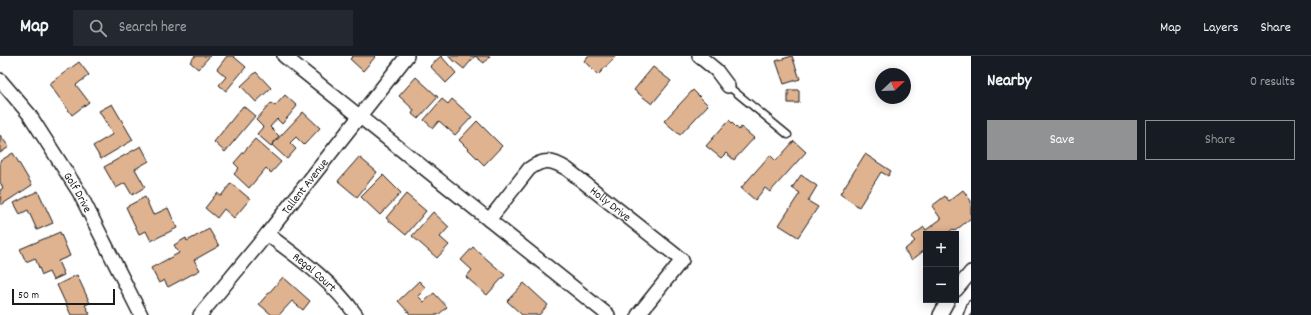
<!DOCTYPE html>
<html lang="en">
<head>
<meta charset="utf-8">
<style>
  :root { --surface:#171b24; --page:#242831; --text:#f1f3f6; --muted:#9ea1a6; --line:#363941; --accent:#919294 }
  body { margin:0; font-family:Dekko,sans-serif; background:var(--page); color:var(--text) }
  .controls { position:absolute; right:12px; bottom:12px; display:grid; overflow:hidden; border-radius:0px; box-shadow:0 2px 10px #0003 }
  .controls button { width:36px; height:36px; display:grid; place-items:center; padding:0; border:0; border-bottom:1px solid var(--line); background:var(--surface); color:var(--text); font:20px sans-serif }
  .compass { position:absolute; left:875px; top:12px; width:36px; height:36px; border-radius:50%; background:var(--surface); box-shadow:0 2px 10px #0003; rotate:67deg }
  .scale { position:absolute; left:12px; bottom:10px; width:103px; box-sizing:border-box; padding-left:4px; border:2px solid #1c1c1c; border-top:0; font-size:11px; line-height:14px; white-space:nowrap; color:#1c1c1c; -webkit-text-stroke:3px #fff; paint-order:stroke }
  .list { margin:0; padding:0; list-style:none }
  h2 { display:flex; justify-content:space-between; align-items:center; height:52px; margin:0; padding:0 16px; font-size:17px }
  h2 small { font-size:13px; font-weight:400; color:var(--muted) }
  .actions { display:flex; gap:8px; padding:12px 16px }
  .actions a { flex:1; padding:9px 0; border:1px solid var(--accent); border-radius:0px; text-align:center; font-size:14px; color:var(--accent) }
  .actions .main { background:var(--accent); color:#fff }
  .icon { flex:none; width:22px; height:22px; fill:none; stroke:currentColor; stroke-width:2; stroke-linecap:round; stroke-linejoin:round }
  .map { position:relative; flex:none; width:971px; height:259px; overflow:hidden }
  header { display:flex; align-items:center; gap:24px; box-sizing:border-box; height:56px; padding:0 20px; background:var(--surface); border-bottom:1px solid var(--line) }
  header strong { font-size:19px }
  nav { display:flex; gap:22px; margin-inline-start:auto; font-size:14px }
  .search { width:280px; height:36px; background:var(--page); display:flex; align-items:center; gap:10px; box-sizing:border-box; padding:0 14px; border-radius:0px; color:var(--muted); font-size:15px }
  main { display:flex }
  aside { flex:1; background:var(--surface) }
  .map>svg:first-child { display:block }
  .building { fill:#e0b390; stroke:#1c1c1c }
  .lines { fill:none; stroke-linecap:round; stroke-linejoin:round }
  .service-casing { stroke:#1c1c1c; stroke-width:9 }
  .minor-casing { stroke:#1c1c1c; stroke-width:16 }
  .service { stroke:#fff; stroke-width:6 }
  .minor { stroke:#fff; stroke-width:13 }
  .labels { text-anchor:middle; stroke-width:4; stroke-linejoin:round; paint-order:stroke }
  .street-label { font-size:12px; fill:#1c1c1c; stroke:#fff }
</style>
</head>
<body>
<header>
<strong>Map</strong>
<div class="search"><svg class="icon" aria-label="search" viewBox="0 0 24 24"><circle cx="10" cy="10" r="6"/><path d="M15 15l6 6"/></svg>Search here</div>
<nav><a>Map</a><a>Layers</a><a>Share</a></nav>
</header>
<main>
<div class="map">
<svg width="971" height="259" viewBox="0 0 971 259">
  <rect width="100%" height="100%" fill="#fff"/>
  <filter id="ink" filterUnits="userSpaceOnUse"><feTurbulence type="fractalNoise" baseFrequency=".025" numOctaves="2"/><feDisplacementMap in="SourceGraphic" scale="8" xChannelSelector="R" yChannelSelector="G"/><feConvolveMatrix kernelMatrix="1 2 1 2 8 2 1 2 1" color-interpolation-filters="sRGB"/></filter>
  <g filter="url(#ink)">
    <path class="building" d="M195,0H210L198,13L190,6Z
      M227,0H233L246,11L226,35L219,29L226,21L217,13Z
      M353,0H376L363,15L350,3Z
      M441,0L456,17L446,27L430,10Z
      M448,0H475L464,13Z
      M475,0H490L484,7Z
      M588,0H616L598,19L584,5Z
      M792,0L800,23L784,28L776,5Z
      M79,6L89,19L76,29L89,46L72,59L49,28Z
      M653,11L671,25L652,48L634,34Z
      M256,16L271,32L256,46L241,30Z
      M416,21L438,41L418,63L412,58L414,54L399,40Z
      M693,34L708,49L680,79L664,65Z
      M788,34H799V47H788Z
      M285,39L297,50L282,68L277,63L270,71L279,80L271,90L257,78L263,71L256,64L271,47L275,50Z
      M442,43L448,48L452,43L472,61L455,79L439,65L433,72L424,64Z
      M112,48L133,84L101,103L93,90L113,78L99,55Z
      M243,50L255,60L225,96L214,86Z
      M303,56L320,72L304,89L296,81L290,87L296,93L287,103L272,89Z
      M729,64L739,74L741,71L754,82L734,104L726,97L721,102L706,90Z
      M477,65L502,90L484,109L459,84Z
      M0,79L9,91L0,97Z
      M255,83L281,106L271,117L266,112L249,132L234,118L239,112L234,107Z
      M794,85L806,96L770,136L765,132L755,144L741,132L770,99L776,105Z
      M141,90L149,105L135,113L145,131L132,139L125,127L116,132L104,111Z
      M13,97L32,129L1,149L0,134L3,132L0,126V105Z
      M865,98L891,115L888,120L881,116L859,151L840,138Z
      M359,101L377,116L357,141L338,125Z
      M383,119L401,137L380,159L361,141Z
      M801,119L817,130L808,145L818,151L798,181L779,169L800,137L792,132Z
      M231,127L250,143L234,162L224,153L217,162L205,152L217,137L221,140Z
      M963,134L971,145V162L955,175L953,173L946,178H926V193L912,204L904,194L915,185L911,181L924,171L926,174L941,163L932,150L945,140L949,145Z
      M38,135L53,167L37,174L28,154L20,158L14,147Z
      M406,138L426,155L406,179L386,162Z
      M145,141L153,159L168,152L177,172L151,185L146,175L139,178L126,151Z
      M433,156L449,171L440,181L449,189L437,202L412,180Z
      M209,173L219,190L194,204L200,214L168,231L164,224L159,227L151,212L179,197L174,189L186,182L187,185Z
      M60,176L70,200L58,205L64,219L53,224L49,216L42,219L35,202L26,206L20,193Z
      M473,191L505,219L487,239L466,221L472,214L461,204Z
      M77,219L90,247L85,249L90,258L88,259H71L57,229Z
      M283,221L310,245L303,254L292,245L279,259H272L259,248Z
      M419,225L426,232L418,240L424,246L434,237L447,251L438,259H411L398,245Z
      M524,227L548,249L539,259H522L507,245Z"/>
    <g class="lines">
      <defs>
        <path id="service" d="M728,30L788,79
          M967,259L971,248"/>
        <g id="minor">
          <path d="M284,0L608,259"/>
          <path d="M699,0L716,14L728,30"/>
          <path id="s1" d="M0,24L29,58L79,136L141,259"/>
          <path id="s2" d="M489,164L529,113C544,102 552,104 567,113L682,204L638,259"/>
          <path id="s3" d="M267,178C299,202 333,226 356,259"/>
          <path d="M956,234L971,216"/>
          <path id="s4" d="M200,259L267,178L407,0"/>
          <path d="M940,259L948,244"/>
        </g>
      </defs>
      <use href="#service" class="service-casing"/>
      <use href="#minor" class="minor-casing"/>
      <use href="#service" class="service"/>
      <use href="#minor" class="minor"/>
    </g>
  </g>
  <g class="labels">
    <g class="street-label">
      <text dy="4" stroke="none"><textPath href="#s4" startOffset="166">Tallent Avenue</textPath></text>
      <text dy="4" stroke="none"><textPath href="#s1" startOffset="137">Golf Drive</textPath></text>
      <text dy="4" stroke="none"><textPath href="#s2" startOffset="162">Holly Drive</textPath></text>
      <text dy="4" stroke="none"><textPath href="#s3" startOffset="61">Regal Court</textPath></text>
    </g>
  </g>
</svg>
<div class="controls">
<button>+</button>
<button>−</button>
</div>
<svg class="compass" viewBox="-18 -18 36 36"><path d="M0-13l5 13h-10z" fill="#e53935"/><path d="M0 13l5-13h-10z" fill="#9ea1a6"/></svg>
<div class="scale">50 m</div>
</div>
<aside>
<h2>Nearby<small>0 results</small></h2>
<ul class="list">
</ul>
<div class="actions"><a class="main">Save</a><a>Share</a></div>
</aside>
</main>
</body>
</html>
